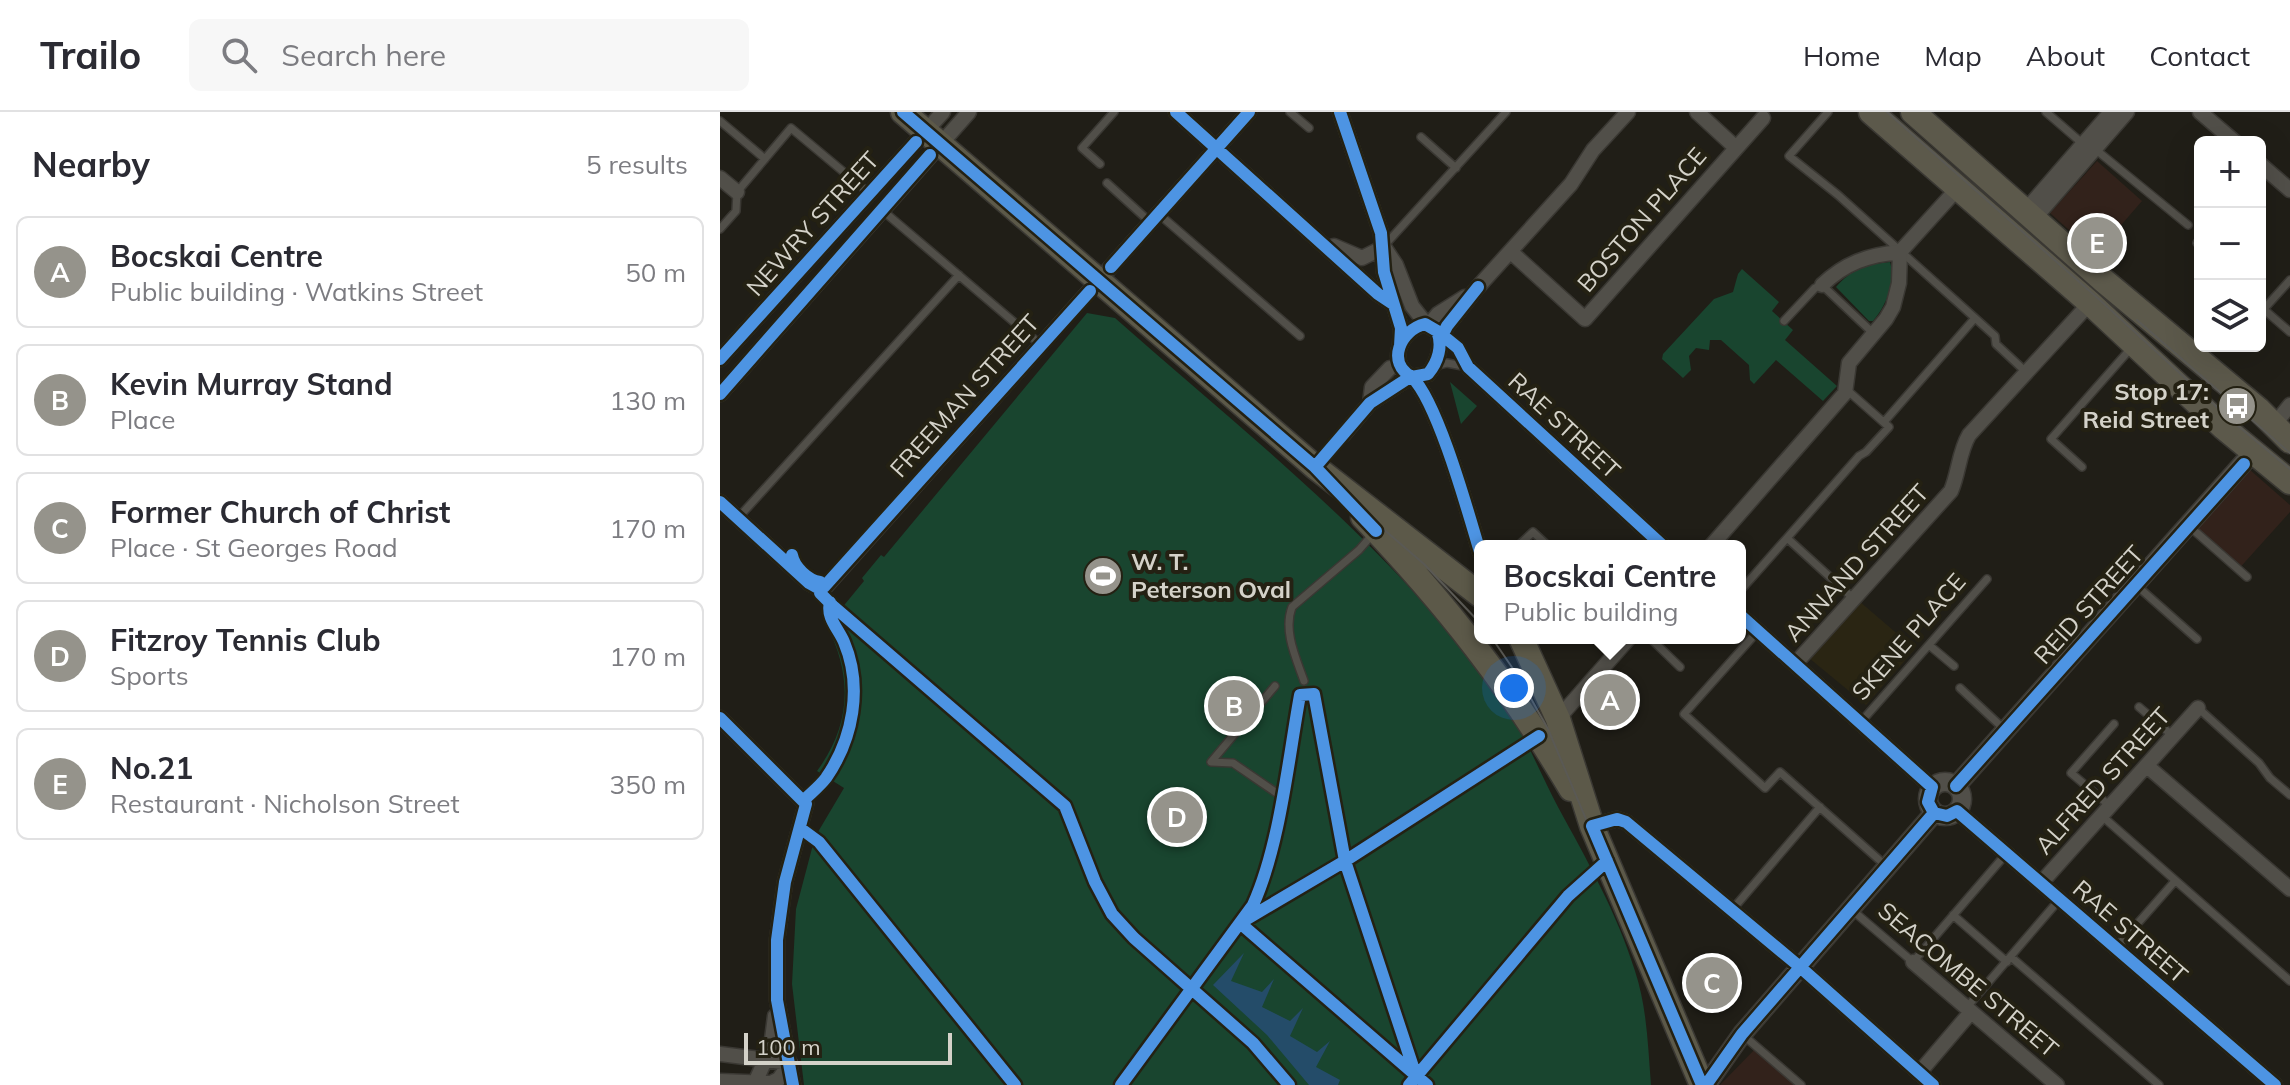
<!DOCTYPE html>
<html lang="en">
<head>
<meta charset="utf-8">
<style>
  :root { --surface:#fff; --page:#f7f7f7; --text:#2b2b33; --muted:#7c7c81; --line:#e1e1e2; --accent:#95938b }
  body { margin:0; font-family:Mulish,sans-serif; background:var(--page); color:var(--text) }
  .controls { position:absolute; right:24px; top:24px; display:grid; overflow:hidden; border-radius:12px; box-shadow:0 8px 32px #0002 }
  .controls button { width:72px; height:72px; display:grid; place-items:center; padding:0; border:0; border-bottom:2px solid var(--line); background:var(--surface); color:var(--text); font:40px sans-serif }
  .scale { position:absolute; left:24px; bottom:20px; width:208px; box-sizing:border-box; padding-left:8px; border:4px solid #d4d2c9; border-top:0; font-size:22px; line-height:28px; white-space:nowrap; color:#d4d2c9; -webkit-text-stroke:6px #242113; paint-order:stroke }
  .you { position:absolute; left:794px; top:576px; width:28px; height:28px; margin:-20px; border:6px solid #fff; border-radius:50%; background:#1a73e8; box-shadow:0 0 0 12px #1a73e833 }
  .badge { display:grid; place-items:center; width:52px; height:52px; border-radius:50%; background:var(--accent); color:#fff; font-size:26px; font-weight:700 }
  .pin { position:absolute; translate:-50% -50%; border:4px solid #fff; box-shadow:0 2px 8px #0006 }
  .popup { position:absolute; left:754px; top:428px; width:272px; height:104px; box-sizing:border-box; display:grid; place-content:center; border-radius:12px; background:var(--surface); filter:drop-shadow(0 2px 6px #0005); font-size:26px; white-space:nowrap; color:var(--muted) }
  .popup b { font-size:30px; color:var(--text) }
  .popup::after { content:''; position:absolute; left:50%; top:100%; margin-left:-16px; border:16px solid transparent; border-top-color:var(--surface) }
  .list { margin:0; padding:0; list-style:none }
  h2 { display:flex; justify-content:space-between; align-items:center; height:104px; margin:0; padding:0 32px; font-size:34px }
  h2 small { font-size:26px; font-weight:400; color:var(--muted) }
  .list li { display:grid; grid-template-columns:52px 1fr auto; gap:24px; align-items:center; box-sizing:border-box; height:112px; margin:0 16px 16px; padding:0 16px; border:2px solid var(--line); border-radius:12px }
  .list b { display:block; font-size:30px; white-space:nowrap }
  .list p { margin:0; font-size:26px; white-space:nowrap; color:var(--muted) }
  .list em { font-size:26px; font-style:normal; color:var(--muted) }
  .icon { flex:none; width:44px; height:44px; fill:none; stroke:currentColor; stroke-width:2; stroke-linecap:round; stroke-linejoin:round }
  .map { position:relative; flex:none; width:1570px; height:973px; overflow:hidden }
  header { display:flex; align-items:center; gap:48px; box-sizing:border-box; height:112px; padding:0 40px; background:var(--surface); border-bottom:2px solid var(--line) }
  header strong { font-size:38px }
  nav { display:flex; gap:44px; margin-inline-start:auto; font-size:28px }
  .search { width:560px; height:72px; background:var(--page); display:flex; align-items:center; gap:20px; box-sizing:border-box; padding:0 28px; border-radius:12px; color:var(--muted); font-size:30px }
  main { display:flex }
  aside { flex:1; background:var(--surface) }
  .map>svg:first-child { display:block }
  .commercial { fill:#32221b }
  .built { fill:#2a2513 }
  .green { fill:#19452f }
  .water { fill:#244c69 }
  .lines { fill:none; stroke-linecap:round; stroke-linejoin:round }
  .service-casing { stroke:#3a3833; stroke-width:10 }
  .minor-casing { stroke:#3a3833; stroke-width:17 }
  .tertiary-casing { stroke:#3a3833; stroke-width:21 }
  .primary-casing { stroke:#3a3833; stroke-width:27 }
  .trunk-casing { stroke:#3a3833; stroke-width:27 }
  .service { stroke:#514f49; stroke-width:7 }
  .minor { stroke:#514f49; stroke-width:14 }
  .tertiary { stroke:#514f49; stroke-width:18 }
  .primary { stroke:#5c594b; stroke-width:24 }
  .trunk { stroke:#5c5949; stroke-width:24 }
  .tram { stroke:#5a5954; stroke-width:2 }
  .cycleway-casing { stroke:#242113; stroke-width:17 }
  .cycleway { stroke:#4d94e3; stroke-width:12 }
  .labels { text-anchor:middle; stroke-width:8; stroke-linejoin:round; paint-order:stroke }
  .street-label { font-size:24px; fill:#d4d2c9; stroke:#242113 }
  .poi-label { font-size:24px; font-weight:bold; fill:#d4d2c9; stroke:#242113; text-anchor:end }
</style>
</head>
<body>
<header>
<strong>Trailo</strong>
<div class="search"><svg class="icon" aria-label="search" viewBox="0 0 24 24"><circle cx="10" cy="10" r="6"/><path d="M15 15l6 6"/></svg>Search here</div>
<nav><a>Home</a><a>Map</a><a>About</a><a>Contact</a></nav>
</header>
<main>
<aside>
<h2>Nearby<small>5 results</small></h2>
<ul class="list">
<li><span class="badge">A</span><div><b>Bocskai Centre</b><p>Public building · Watkins Street</p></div><em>50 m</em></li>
<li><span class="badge">B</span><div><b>Kevin Murray Stand</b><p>Place</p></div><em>130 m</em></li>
<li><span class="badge">C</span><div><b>Former Church of Christ</b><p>Place · St Georges Road</p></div><em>170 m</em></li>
<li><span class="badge">D</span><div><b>Fitzroy Tennis Club</b><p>Sports</p></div><em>170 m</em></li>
<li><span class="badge">E</span><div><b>No.21</b><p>Restaurant · Nicholson Street</p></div><em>350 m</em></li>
</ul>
</aside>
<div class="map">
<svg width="1570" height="973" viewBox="0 0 1570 973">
  <rect width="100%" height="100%" fill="#201e17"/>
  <path class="commercial" d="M1377,49L1422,89L1376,142L1330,101Z
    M1529,357L1570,393V400L1516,460L1471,422Z
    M1037,935L1081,973H1000Z"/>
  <path class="built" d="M1139,489L1195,537L1146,593L1089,546Z"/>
  <path class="green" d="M1170,150C1176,170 1166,194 1153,209H1149L1116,175C1130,158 1148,152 1170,150Z
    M1022,157L1059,190L1052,199L1073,218L1065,228L1117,274L1103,289L1056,248L1034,272L1030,268L1029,253L1001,228H990L989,238L976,236L969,244L971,258L963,266L942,247L943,242L994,187L1013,180L1018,162Z
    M367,201L395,206C531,326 677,439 781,588C805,622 819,659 838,695C867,748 897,801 915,859C927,895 928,935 931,973H84L72,872L76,797L95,725L124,676L97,659C131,613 133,565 107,514L144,469L142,466L161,443L164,445Z
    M730,270L757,294L741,312Z"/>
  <path class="water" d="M524,841L511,869L542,880L554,867L542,895L570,909L583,896L570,924L597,940L610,929L596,955L620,968L618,973H589L547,923L493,873Z"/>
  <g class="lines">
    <defs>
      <path id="service" d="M570,0L589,16
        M1108,0L1069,44L1118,83L1255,206L1164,310
        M1326,0L1363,32
        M0,9L45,47
        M701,25L736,56
        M1375,37L1468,113
        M380,52L362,36L394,0
        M387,71L430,110
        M162,98L321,233
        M440,103L580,224
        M0,117L16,99L17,80L71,16L150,82
        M1480,127L1477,131L1480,133
        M664,134L786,0
        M1540,194L1570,220
        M1544,197L1570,168
        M1255,206L1275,224L1276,232L1306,260
        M1064,209L1095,176L1102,173L1154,222
        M715,254L727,251L748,255
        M1127,278L1169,315L1146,340L1139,344L1067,426L1134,487
        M598,352L623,323
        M1362,355L1331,327L1412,235
        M18,406L239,163
        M1469,414L1527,465
        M798,434L813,420L828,434
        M1416,473L1477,527
        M1020,479L1067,426
        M1038,519L964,602L1045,676L1060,660L1165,753
        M930,526L960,555
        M1209,533L1234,554
        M584,569C576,546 563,519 572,495L639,438L652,423
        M555,574L491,650L513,651L561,684
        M1240,576L1285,618
        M1419,595L1453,624
        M1478,596L1539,651L1550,666L1570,683
        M1140,611L1267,467
        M1390,694L1351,661L1394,612
        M1382,704L1570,869
        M1012,798L1100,695
        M1132,798L1193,850L1286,742
        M1233,803L1287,850
        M1396,836L1455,769
        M1291,845L1439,973
        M1247,895L1339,788
        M1023,923L1081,973"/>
      <path id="minor" d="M456,0L658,182L673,192
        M620,0L661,121L664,160L681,216L680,234
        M977,0L1015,35
        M1480,0L1515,30
        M1540,52L1570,78
        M0,66L17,80
        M1305,99L1391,0
        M1314,107L1407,0
        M614,134L642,146L664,135
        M664,135L676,153L692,194L707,213
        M791,140L865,207L1043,6
        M1102,173C1125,151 1148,143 1180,140L1238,76
        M705,212L717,219C723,234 718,250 708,262L692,265C666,251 680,218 705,212Z
        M709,213L718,202L745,185
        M720,228L727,214L758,175L851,72L873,38L908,0
        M0,247L223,0
        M748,255L943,434
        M692,265C718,291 748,400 760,440
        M0,282L249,0
        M650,291L652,275L670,256
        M1554,313L1570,293
        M623,323L650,291L690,265
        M0,390L89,471L100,477L107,473L529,0
        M991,434L1125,281L1129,251L1166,207L1173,195L1179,171L1180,140
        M1020,503L1212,675
        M1075,552L1231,379C1239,360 1239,340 1249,323L1370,191
        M0,606L86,692L65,770L57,828V888L73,973
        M835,610L909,526
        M1427,654L1570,777
        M1237,699L1555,973
        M872,714L897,707L906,710L1080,855L1213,973
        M1321,771L1478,596
        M1193,850L1337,973
        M0,942L70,951L59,967L51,971L0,969
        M1199,961L1251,900
        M34,973L51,935L55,904"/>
      <path id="tertiary" d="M1208 687a17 17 0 1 1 34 0a17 17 0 1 1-34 0Z
        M1236,674L1533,340
        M986,973L1022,922L1214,701"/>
      <path id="primary" d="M1151,0L1370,191L1503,315L1570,370
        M1193,0L1384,169L1539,298L1570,329"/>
      <path id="trunk" d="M183,0L595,355L760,483
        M643,405C726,492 790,574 851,677
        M801,526L838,607L872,714L982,973"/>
    </defs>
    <use href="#service" class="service-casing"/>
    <use href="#minor" class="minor-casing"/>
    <use href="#tertiary" class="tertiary-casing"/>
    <use href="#primary" class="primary-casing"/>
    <use href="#trunk" class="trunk-casing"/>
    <use href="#service" class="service"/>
    <use href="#minor" class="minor"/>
    <use href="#tertiary" class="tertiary"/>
    <use href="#primary" class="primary"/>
    <use href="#trunk" class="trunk"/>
    <path class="tram" d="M178,0L704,452L760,511
      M1167,0L1381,189L1512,309L1570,357
      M1417,208L1570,341
      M772,526L800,567L828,617L978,973"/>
    <defs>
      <path id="cycleway" d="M183,0L595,355L656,419
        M456,0L658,182L673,192
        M620,0L661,121L664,160L681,216L680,234
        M391,155L529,0
        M758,175L727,214L720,228L727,227L738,236L748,255L943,434
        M705,212L717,219C723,234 718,250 708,262L692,265C666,251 680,218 705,212Z
        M0,247L196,30
        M692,265C718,291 748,400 760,440
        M0,282L210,43
        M595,355L650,291L690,265
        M0,390L89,471L98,476L104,475L370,179
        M72,443C74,455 88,468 100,470V481L113,494L345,694L375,770L392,802L414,826L533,931L569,973
        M1020,503L1212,675L1208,690L1214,701L1227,704L1237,699L1555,973
        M0,606L86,692L65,770L57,828V888L73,973
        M1236,674L1524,352
        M84,688C91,681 100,674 106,666C133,627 143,575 124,530C118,516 106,506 110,490
        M80,716L99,730L295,973
        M401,973L533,793C560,733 568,649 580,583L594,582L625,749L696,964
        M689,973L848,784L887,749
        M707,973L520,811L625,749L819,624
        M982,973L872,714L897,707L906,710L1080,855L1213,973
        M986,973L1022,922L1214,701"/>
    </defs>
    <use href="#cycleway" class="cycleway-casing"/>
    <use href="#cycleway" class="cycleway"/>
  </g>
  <defs>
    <symbol id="bus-disc" viewBox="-11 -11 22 22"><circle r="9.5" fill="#95938b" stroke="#242113"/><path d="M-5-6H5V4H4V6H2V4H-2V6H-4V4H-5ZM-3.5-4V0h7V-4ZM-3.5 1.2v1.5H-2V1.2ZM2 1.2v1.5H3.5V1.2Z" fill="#fff"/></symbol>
    <symbol id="stadium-disc" viewBox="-11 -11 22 22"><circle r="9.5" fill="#95938b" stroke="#242113"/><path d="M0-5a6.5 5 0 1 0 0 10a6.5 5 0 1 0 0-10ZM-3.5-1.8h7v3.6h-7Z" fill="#fff"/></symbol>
  </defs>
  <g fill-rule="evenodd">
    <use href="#bus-disc" x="1495" y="272" width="44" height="44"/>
    <use href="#stadium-disc" x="361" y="442" width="44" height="44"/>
  </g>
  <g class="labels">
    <g class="street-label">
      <text transform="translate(922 108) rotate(-49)" y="8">BOSTON PLACE</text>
      <text transform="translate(93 112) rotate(-48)" y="8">NEWRY STREET</text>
      <text transform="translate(245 284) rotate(-48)" y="8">FREEMAN STREET</text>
      <text transform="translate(844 314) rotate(43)" y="8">RAE STREET</text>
      <text transform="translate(1137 451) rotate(-48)" y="8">ANNAND STREET</text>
      <text transform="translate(1369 493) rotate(-48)" y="8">REID STREET</text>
      <text transform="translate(1189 525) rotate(-49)" y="8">SKENE PLACE</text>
      <text transform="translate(1383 669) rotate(-48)" y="8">ALFRED STREET</text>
      <text transform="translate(1410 820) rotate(41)" y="8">RAE STREET</text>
      <text transform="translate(1248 868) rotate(40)" y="8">SEACOMBE STREET</text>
    </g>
    <g class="poi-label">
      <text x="1489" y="288">Stop 17:<tspan x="1489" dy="28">Reid Street</tspan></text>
      <text x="411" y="458" text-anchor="start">W. T.<tspan x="411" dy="28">Peterson Oval</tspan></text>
    </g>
  </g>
</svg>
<div class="controls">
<button>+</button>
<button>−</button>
<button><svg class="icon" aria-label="layers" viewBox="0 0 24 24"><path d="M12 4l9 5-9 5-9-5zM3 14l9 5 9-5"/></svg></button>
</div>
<div class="scale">100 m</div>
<div class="you"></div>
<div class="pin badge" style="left:890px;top:588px">A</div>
<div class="popup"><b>Bocskai Centre</b>Public building</div>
<div class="pin badge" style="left:514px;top:594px">B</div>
<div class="pin badge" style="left:992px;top:871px">C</div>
<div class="pin badge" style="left:457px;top:705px">D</div>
<div class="pin badge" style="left:1377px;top:131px">E</div>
</div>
</main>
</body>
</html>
